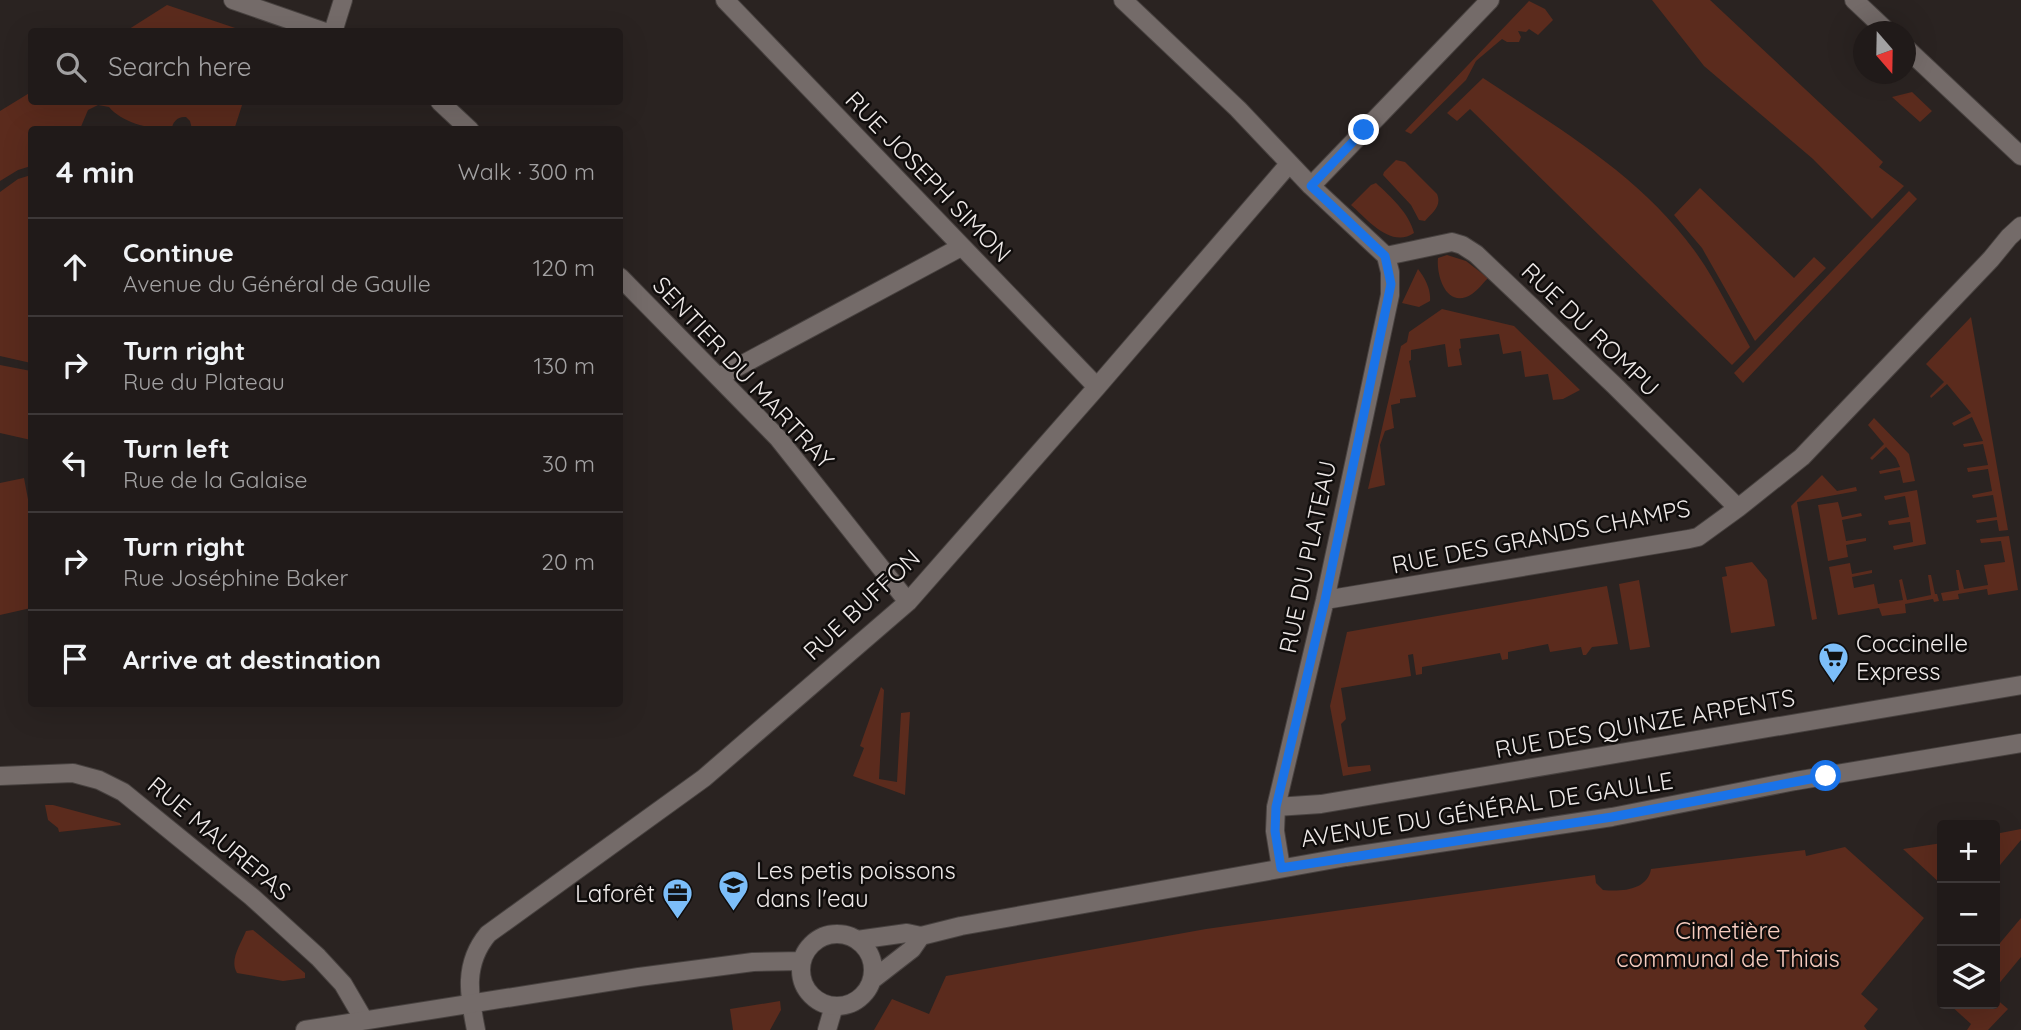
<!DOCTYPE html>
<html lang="en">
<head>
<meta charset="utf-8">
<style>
  :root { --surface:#201a19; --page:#282322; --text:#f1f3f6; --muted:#a2a1a2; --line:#3d3838 }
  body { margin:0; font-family:Quicksand,sans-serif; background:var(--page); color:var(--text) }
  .controls { position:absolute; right:21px; bottom:21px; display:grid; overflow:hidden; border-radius:7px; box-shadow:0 7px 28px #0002 }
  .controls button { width:63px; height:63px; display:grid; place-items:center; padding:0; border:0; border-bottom:2px solid var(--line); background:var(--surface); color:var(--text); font:35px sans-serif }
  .compass { position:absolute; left:1853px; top:21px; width:63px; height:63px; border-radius:50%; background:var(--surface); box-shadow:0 7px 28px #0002; rotate:160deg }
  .stop { position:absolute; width:21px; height:21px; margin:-16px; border:5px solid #1a73e8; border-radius:50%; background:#fff }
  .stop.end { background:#1a73e8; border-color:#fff; box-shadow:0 2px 7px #0008 }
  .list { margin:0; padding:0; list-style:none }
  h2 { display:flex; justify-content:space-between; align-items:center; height:91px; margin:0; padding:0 28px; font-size:30px }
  h2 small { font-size:23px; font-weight:400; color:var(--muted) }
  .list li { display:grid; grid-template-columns:46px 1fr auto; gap:21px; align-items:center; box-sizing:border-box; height:98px; padding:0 28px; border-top:2px solid var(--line) }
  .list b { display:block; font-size:26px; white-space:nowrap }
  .list p { margin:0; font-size:23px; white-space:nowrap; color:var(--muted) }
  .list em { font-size:23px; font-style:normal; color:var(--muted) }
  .icon { flex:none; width:38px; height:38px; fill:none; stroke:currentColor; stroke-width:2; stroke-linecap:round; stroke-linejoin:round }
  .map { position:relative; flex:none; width:2021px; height:1030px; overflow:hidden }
  .search { position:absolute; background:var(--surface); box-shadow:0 7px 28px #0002; left:28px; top:28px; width:595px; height:77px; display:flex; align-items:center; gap:18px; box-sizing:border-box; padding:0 24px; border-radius:7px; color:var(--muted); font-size:26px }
  .panel { position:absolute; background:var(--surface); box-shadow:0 7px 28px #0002; left:28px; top:126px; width:595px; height:581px; border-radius:7px }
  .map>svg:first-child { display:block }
  .green { fill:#5b2b1d }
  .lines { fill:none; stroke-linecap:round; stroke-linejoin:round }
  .street-casing { stroke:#47413f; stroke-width:20 }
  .secondary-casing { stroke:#47413f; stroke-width:20 }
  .street { stroke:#746b69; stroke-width:18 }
  .secondary { stroke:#746b69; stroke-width:18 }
  .route { stroke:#1a73e8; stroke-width:9 }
  .labels { text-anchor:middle; stroke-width:5; stroke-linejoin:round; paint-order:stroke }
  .street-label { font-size:24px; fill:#eee9e8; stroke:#100d0c }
  .poi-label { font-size:24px; fill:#eee9e8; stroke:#100d0c; text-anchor:start }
  .park-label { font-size:24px; fill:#f8cdc0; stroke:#100d0c }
</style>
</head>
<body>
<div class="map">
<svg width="2021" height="1030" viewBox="0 0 2021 1030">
  <rect width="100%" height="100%" fill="#2a2321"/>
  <path class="green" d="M1652,0H1710L1883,162L1879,167L1904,186L1872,219L1813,159L1704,66Z
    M1529,1L1545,9L1553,20L1538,35L1529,29L1526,32L1518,31L1521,37L1519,42H1507L1502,39L1476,61L1466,80L1411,134L1405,131Z
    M167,5L244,31H126Z
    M1483,78C1558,128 1640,175 1694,250C1716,280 1732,315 1750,347L1732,365L1470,109L1457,121L1447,113Z
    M31,92L32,102H243L234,130L192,129L190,121L186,117C178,116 172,122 172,129C152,130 122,123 109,107L98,105L88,110L80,129L32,130L31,166L18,170L0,181V111Z
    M1912,92L1932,111L1920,122L1892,97Z
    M1396,160L1405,162L1437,194C1442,206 1433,212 1425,221L1419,220L1411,205L1383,175L1384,172Z
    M31,175H32L31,363L0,356V192L18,179Z
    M1376,183C1391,197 1409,213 1414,233C1391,249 1367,219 1351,205L1371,185Z
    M1700,188L1794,278L1814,257L1826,268L1755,341L1702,248L1674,215Z
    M1909,191L1917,199L1743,383L1734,373Z
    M1447,255L1466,261L1488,278C1483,283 1478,290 1472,294C1447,310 1436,276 1438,258Z
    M1418,269C1425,278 1431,289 1430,301L1419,307L1402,303Z
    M1442,309L1514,326L1580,390L1563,399L1553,400L1548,374L1525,377L1521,351L1503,354L1499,334L1460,339L1461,348L1459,349L1462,365L1448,367L1445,344L1411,350V360L1409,361L1416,397L1400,399V403L1391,405L1394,428L1385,431L1380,445L1385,485L1368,489L1401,346L1407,342L1409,332Z
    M1971,317L2008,530L1999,531L1997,520L1977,523L1976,520L1997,517L1993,495L1973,498L1972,495L1992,491L1988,469L1968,472L1967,468L1988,465L1983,444L1964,447L1963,444L1983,441L1972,417L1954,426L1952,423L1971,413L1947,384L1931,398L1930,396L1944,382L1926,364Z
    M0,365L31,371V440L0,433Z
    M1874,418L1909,454L1915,481L1903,483L1900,470L1880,474L1879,471L1900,467L1896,458L1886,447L1872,460L1870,458L1884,444L1868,425Z
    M1822,475L1837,491L1856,487L1857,491L1797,502L1817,619L1812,620L1791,506Z
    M24,478L31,515V608L0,615V483Z
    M1917,490L1926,544L1894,550L1893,546L1913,542L1910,522L1889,525L1888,521L1909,517L1905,496L1885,500L1884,496Z
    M1838,502L1842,517L1861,513L1862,516L1842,520L1846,541L1866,538V541L1846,545L1848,557L1828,561L1818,505Z
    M2009,536L2018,590L1988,595L1987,589L1958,594L1959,599L1943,601L1941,593L1959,590L1956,570H1959L1964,589L1988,585L1984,565L2005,562L2001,541L1981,543L1980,539Z
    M1752,562L1767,580L1775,626L1731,633L1722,577L1727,576L1725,567Z
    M1850,563L1852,574L1872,570V573L1852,577L1854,588L1874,584L1878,604L1903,600L1899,580L1902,579L1907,600L1931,595L1928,575H1931L1935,594H1937L1939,601L1934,602L1933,599L1905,604L1906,613L1882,616L1879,608L1838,615L1829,567Z
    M1639,580L1650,647L1630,650L1619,584Z
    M1607,586L1618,644L1592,647L1586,655H1583L1581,647L1550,652L1548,644L1508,652V659L1502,660L1500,653L1422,667V674L1416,675L1413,654L1408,655L1411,676L1341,688L1346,719L1341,724L1348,767L1370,765L1371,771L1343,776L1330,706L1347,632Z
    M881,687L884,690L879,779L897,782L901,713L910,712L905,795L853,776L864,748L860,746Z
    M45,805H53L120,823L121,825L59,832L58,828L48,820Z
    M2021,829V840L1995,871V834Z
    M1942,843V885L1903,849Z
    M1845,847L1924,918L1861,994L1878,1009L1864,1026L1867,1030H874L892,999L929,1014L946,976L1206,929L1595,875L1596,883L1603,890C1621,892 1648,890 1651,869L1805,850L1806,856Z
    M2021,918V957L1997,986L1995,984V949Z
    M253,930L305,973V978L283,981L237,973C229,960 241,944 246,931Z
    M1995,998L2008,1009L1988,1030H1967L1971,1024L1949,1004H1995Z
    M780,1001L781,1010L770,1030H733L730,1009Z"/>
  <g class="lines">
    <defs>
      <path id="street" d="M233,0L325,32
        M725,0L1097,387
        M1123,0L1238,109L1311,186L1386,256L1390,272V295L1325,600L1276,807L1275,831L1281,868
        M1854,0L1888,32
        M333,32L343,0
        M1906,48L2021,156
        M440,102L470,130
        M1311,186L1490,0
        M1386,256L1452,242L1462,245L1476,254L1614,385L1738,508
        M620,277L778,438L908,602
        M719,377L961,247
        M1325,600L1689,539L1698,537L1738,508L1802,457L1991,259L2009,237L2021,226
        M0,776L73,773L99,780L123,792L252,897L318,957L343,984L364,1020
        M1276,807L1321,804L2021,685
        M476,1030C469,995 463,964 488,934L704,778L908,602L1097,387L1289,164
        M827,1030L834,1006"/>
      <path id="secondary" d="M801 970a36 36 0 1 1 72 0a36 36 0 1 1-72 0Z
        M857,940L907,933L921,936L961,926L1346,857L1612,817L1795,781L2021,743
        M872,980L912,949L921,936
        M305,1030L639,977L753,962L802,961"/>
    </defs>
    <use href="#street" class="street-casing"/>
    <use href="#secondary" class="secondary-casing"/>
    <use href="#street" class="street"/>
    <use href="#secondary" class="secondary"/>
  </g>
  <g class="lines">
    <path class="route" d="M1364,130L1311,186L1385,256L1391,284L1325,600L1276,807L1275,831L1281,868L1612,817L1826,776"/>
  </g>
  <defs>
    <symbol id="supermarket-pin" viewBox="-11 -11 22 30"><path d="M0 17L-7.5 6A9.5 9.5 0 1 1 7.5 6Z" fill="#7cbef9" stroke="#100d0c"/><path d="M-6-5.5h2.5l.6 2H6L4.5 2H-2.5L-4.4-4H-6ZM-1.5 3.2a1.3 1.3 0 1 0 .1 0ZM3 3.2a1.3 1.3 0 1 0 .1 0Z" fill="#111"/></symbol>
    <symbol id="school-pin" viewBox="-11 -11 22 30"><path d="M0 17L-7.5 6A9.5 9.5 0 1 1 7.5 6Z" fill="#7cbef9" stroke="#100d0c"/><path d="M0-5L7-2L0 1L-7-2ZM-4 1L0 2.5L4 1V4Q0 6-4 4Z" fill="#111"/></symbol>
    <symbol id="office-pin" viewBox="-11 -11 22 30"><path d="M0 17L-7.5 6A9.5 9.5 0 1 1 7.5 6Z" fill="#7cbef9" stroke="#100d0c"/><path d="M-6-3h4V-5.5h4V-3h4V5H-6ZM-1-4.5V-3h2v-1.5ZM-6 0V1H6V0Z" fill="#111"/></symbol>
  </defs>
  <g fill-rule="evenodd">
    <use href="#supermarket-pin" x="1816" y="640" width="35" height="47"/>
    <use href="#school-pin" x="716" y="868" width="35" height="47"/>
    <use href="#office-pin" x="660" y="876" width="35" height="47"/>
  </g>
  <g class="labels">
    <g class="street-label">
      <text transform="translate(928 177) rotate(46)" y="8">RUE JOSEPH SIMON</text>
      <text transform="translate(1590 330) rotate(44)" y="8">RUE DU ROMPU</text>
      <text transform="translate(743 373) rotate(47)" y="8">SENTIER DU MARTRAY</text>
      <text transform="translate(1541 537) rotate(-11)" y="8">RUE DES GRANDS CHAMPS</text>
      <text transform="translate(1308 557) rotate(-78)" y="8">RUE DU PLATEAU</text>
      <text transform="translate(862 605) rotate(-43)" y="8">RUE BUFFON</text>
      <text transform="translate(1645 724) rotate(-10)" y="8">RUE DES QUINZE ARPENTS</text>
      <text transform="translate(1487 810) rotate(-9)" y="8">AVENUE DU GÉNÉRAL DE GAULLE</text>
      <text transform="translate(219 839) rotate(40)" y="8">RUE MAUREPAS</text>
    </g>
    <g class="poi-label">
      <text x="1856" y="652">Coccinelle<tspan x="1856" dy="28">Express</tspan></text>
      <text x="756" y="879">Les petis poissons<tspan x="756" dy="28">dans l'eau</tspan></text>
      <text x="655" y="902" text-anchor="end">Laforêt</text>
    </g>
    <g class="park-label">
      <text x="1728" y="939">Cimetière<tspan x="1728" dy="28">communal de Thiais</tspan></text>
    </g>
  </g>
</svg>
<div class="controls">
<button>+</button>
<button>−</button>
<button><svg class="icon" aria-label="layers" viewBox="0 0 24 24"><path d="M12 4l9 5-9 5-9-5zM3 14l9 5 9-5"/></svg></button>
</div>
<svg class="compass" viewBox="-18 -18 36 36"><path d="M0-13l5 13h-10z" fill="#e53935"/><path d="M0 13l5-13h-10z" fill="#a2a1a2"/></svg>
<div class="stop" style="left:1826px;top:776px"></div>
<div class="stop end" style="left:1364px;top:130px"></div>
<div class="search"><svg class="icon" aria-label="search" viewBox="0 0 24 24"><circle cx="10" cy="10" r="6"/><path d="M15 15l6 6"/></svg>Search here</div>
<section class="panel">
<h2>4 min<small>Walk · 300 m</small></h2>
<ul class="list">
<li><svg class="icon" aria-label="ahead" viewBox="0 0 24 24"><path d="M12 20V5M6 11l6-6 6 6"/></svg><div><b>Continue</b><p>Avenue du Général de Gaulle</p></div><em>120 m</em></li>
<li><svg class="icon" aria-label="right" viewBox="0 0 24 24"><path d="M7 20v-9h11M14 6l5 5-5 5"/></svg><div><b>Turn right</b><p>Rue du Plateau</p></div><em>130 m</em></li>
<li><svg class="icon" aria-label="left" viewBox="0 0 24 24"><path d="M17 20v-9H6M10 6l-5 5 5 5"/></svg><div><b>Turn left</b><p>Rue de la Galaise</p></div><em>30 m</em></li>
<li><svg class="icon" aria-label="right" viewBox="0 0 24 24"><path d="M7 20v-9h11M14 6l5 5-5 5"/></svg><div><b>Turn right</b><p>Rue Joséphine Baker</p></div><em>20 m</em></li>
<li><svg class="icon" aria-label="arrive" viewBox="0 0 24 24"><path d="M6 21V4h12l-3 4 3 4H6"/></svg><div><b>Arrive at destination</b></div></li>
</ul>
</section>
</div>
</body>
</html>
